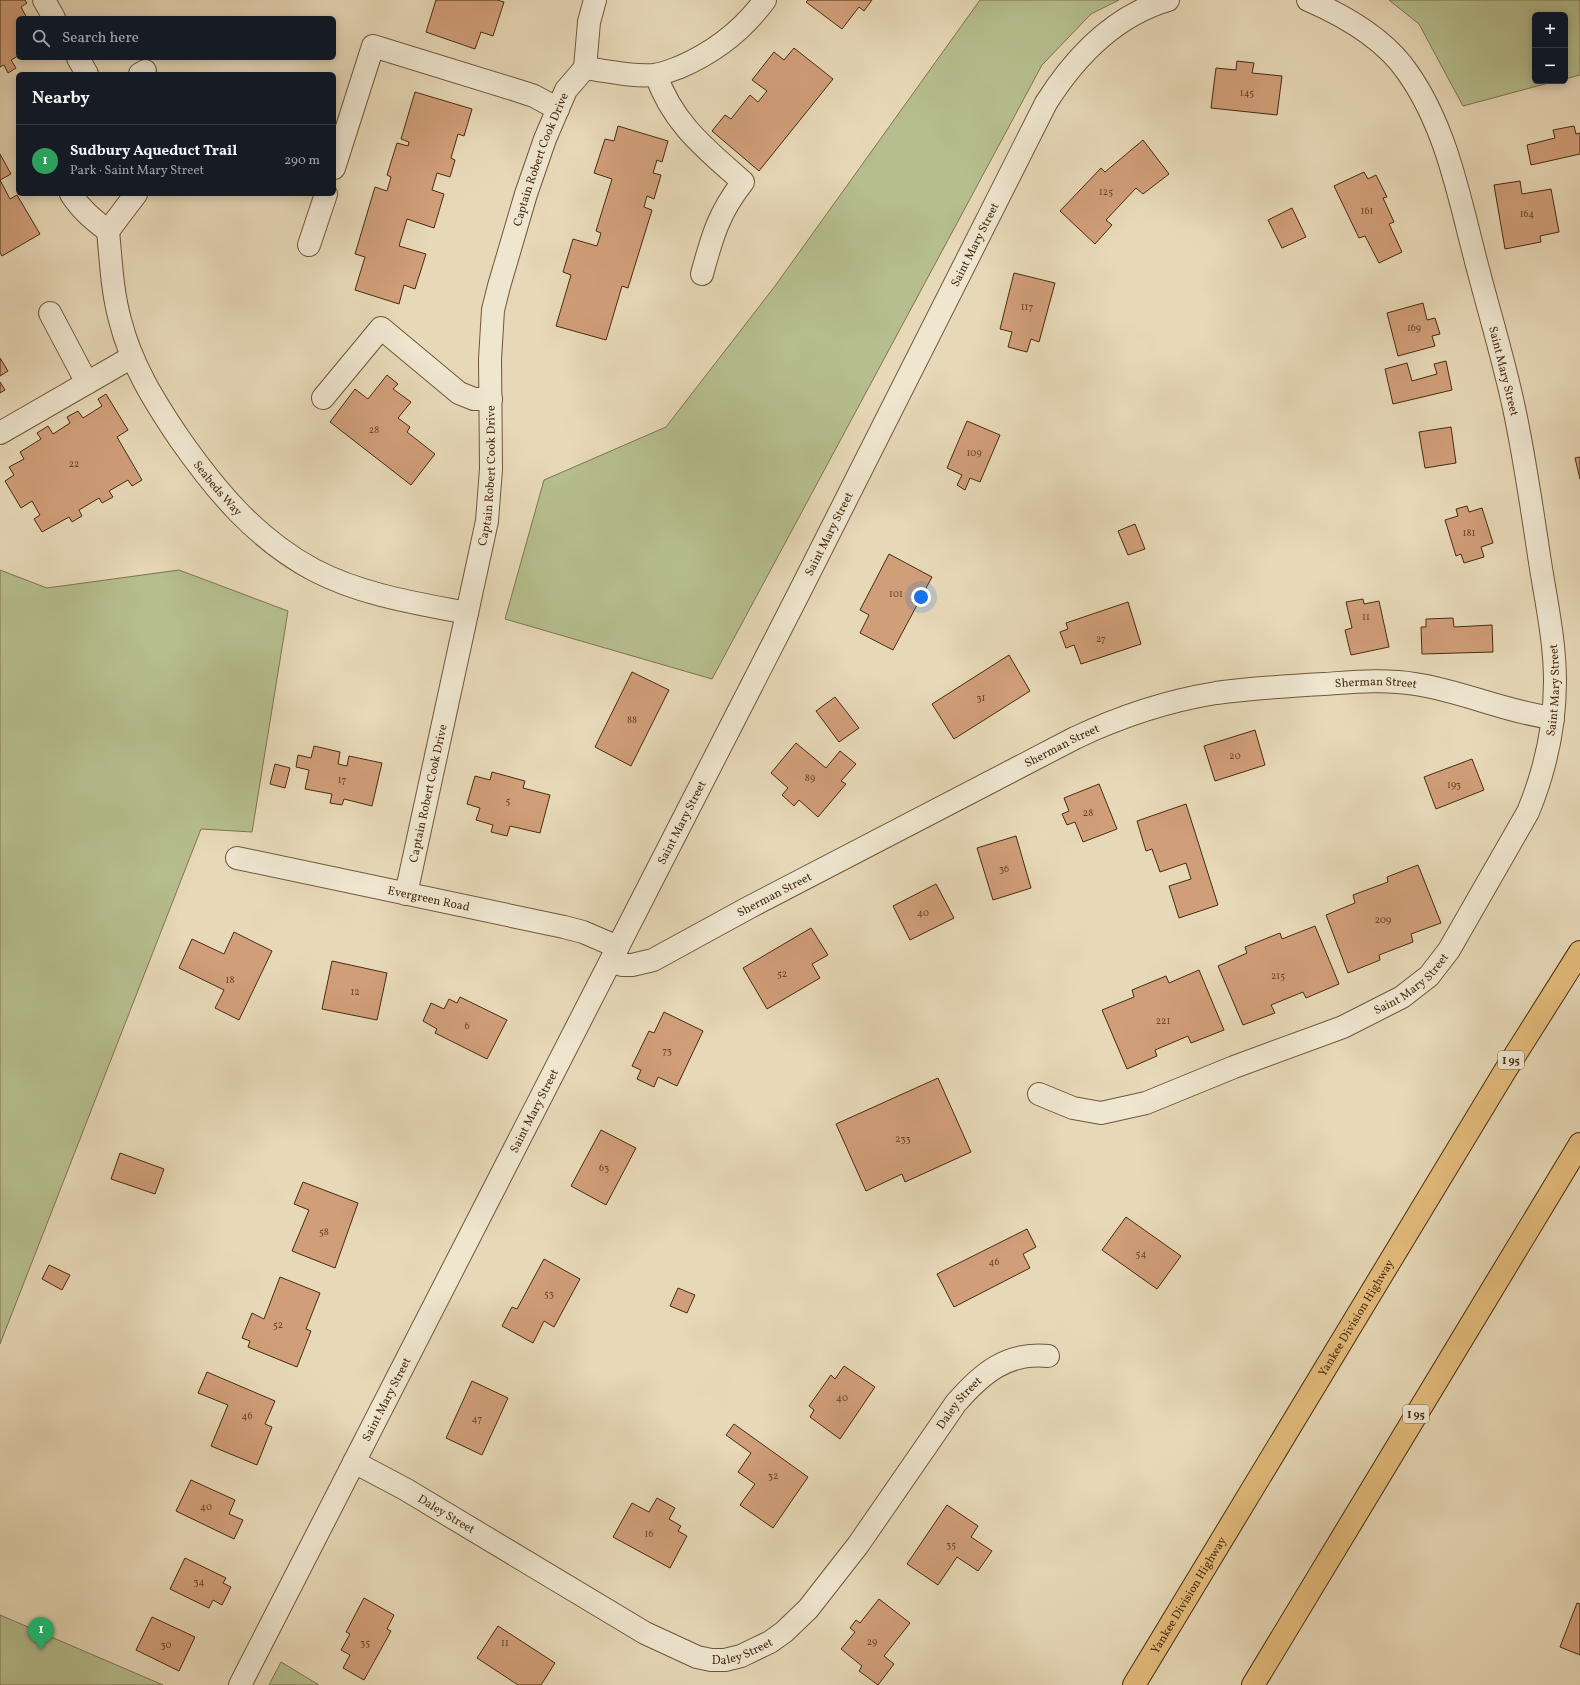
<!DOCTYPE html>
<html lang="en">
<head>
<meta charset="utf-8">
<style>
  :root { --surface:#171b24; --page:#20242c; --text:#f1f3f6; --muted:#9ea1a6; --line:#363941; --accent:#ea580c }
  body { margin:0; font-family:Vollkorn,serif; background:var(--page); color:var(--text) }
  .controls { position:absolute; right:12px; top:12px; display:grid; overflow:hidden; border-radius:6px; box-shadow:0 2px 10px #0003 }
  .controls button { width:36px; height:36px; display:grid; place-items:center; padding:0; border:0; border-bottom:1px solid var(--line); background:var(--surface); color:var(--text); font:20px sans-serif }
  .you { position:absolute; left:921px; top:597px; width:14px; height:14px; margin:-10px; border:3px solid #fff; border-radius:50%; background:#1a73e8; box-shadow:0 0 0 6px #1a73e833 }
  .badge { display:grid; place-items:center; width:26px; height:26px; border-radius:50%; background:var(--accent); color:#fff; font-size:13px; font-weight:700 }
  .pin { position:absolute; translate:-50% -33px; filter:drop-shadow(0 1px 2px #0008) }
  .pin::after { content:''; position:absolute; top:21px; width:14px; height:12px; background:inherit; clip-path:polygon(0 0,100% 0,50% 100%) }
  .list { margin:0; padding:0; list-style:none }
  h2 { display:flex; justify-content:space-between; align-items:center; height:52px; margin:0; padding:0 16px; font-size:17px }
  h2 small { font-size:13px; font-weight:400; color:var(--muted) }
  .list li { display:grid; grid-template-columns:26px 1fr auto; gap:12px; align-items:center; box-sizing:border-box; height:72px; padding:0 16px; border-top:1px solid var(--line) }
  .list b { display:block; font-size:15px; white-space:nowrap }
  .list p { margin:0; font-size:13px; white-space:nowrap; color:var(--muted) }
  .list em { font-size:13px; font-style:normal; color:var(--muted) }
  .icon { flex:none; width:22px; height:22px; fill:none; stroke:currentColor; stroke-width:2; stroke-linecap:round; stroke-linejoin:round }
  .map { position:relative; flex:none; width:1580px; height:1685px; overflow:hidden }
  .search { position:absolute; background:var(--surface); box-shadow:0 2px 10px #0003; left:16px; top:16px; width:320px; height:44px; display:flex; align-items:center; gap:10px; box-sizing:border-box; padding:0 14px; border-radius:6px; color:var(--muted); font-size:15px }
  .panel { position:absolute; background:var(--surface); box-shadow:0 2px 10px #0003; left:16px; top:72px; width:320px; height:124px; border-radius:6px }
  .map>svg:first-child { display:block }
  .green { fill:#b6be8e; stroke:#7e754f }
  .building { fill:#d09e79; stroke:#472c10 }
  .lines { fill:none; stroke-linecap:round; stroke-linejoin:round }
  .minor-casing { stroke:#6f573a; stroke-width:24 }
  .highway-casing { stroke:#472c10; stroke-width:24 }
  .minor { stroke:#efe6d0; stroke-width:22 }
  .highway { stroke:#e4bc7c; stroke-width:22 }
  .labels { text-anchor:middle; stroke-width:3.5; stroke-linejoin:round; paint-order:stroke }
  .number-label { font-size:10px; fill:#69482a }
  .shield { fill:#efe6d0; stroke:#79644a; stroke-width:1 }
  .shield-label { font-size:11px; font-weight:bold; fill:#472c10 }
  .street-label { font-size:12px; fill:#472c10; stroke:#efe6d0 }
</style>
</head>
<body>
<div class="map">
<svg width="1580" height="1685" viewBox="0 0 1580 1685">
  <rect width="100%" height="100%" fill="#e7d8b7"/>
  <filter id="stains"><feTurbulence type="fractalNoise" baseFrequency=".005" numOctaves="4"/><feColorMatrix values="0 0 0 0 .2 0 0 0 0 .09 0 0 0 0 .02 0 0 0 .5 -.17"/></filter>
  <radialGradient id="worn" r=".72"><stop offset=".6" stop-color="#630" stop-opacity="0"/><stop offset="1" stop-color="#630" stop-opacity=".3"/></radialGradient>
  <path class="green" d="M980,0H1119L1091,14L1042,65L712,679L505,619L544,480L666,427L775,286Z
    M1389,0H1580V75L1565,79V15H1535V81H1556L1463,106L1419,24Z
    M0,570L47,588L179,570L288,611L252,832L201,829L0,1344Z
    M0,1615L163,1685H0Z
    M281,1662L319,1685H269Z"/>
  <path class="building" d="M0,0H25L27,3L21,7L27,18H18V56L11,60L16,68L8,73L4,65L0,67Z
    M436,0H497L504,2L493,36L481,32L475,49L426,32Z
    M808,0H872L864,11L859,7L842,29L806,2Z
    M794,48L833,79L759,171L712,131L725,115L731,119L750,95L758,102L767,91L752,80L774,52L784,60Z
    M1237,61L1254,63L1252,73L1282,76L1277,115L1211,108L1216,68L1236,70Z
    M415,92L472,109L464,136L458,134L451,158L455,160L450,177L437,173L432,190L444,194L434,228L407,219L399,246L426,254L415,289L404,285L399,304L355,290L365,257L355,254L375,187L387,191L391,177L387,175L397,143L408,146L409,142L401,139Z
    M618,126L668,141L662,162L657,160L653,173L661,175L654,199L647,196L644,207L652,210L628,288L622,286L606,340L556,326L571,275L563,272L573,239L597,246L601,233L596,231L612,179L594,173L605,139L614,141Z
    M1574,126L1576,134L1580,133V154L1531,165L1527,145L1555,138L1553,130Z
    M1143,140L1169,174L1143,194L1136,188L1106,220L1112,225L1095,244L1060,211L1101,168L1105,172Z
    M0,154L11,174L0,180L10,199L17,195L40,234L2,256L0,253Z
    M1364,172L1368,179L1376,175L1387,197L1383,198L1394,222L1389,224L1402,252L1379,263L1365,236L1359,238L1334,186Z
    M1520,181L1522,194L1551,189L1559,232L1540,236L1541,242L1505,249L1494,185Z
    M1292,208L1306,237L1282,248L1268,220Z
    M1014,273L1055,283L1039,342L1031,339L1027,352L1008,347L1012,332L1000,329Z
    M1423,303L1427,320L1435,318L1440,334L1432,336L1435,346L1398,356L1387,313Z
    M0,358L8,371L0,376Z
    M1446,361L1452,390L1393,404L1385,369L1407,363L1412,381L1437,374L1434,364Z
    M387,375L398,384L393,389L411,402L398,418L410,427L407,432L435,454L411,485L330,422L355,389L368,399Z
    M0,382L5,390L0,393Z
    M106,394L128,430L117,437L142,480L132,486L128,480L109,491L113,497L102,503L99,498L79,510L82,516L72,522L69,517L42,532L34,519L40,515L32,501L21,508L5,481L14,475L9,467L24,459L20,452L41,439L37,433L48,426L53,434L70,423L67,417L78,411L83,418L102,406L98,399Z
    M967,421L1000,435L980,482L970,478L965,490L957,485L962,475L947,468Z
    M1451,427L1456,463L1425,468L1419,432Z
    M1580,457V479L1575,458Z
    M1467,506L1469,512L1482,508L1493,543L1481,547L1484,557L1464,563L1461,554L1456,556L1445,520L1458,516L1456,509Z
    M1135,524L1145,549L1128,555L1118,531Z
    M889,554L932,577L893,650L860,633L869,615L860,610Z
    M1363,599L1364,604L1379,601L1389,647L1351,655L1345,630L1352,628L1346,602Z
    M1128,602L1141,644L1081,664L1074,645L1066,648L1060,632L1068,629L1066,623Z
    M1453,618L1454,627L1492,625L1493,652L1422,654L1421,627H1426V619Z
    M1009,655L1030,691L954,739L932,704Z
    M632,672L669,690L631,766L595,747Z
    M835,697L859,728L839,742L816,711Z
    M1255,730L1265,765L1215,781L1204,746Z
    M796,743L826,768L840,751L856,764L841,781L846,784L818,817L799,800L794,806L782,795L788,788L771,773Z
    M314,746L340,752L338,764L347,766L349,756L382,763L372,806L344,799L342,805L330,803L332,794L305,789L309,770L296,767L298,755L311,758Z
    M1472,759L1484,790L1436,809L1424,777Z
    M275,764L290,768L285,788L270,784Z
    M492,772L525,781L523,788L550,795L540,833L510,826L507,836L491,832L493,825L476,820L480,808L467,804L475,776L490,780Z
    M1099,784L1117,829L1083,842L1075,822L1067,825L1062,814L1069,811L1064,798Z
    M1186,804L1218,905L1179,918L1169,886L1191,879L1186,863L1160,872L1152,849L1146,851L1137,821Z
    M1016,836L1031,888L993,900L977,848Z
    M1418,865L1441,923L1411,934L1413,942L1379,955L1380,960L1348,973L1326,915L1355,903L1353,895L1388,882L1387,877Z
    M936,884L954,918L910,940L893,906Z
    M1315,926L1339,984L1306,998L1303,992L1271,1005L1275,1013L1243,1025L1218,966L1247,953L1245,947L1280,933L1282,939Z
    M811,928L828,955L812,964L820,978L767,1009L743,968Z
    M234,932L272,951L239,1020L215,1008L224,990L179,968L192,939L224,954Z
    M332,961L387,973L377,1020L322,1009Z
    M1199,970L1224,1030L1191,1043L1188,1036L1155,1050L1157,1056L1127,1069L1102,1010L1134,997L1132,990L1166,976L1169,983Z
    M460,997L507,1020L487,1059L435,1033L437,1029L423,1021L431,1003L444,1009L449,999L457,1003Z
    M664,1012L703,1031L677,1086L658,1077L654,1087L637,1079L641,1070L632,1066L649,1031L654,1033Z
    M938,1078L971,1152L905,1182L902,1174L866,1191L836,1124Z
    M601,1130L636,1148L606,1205L571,1186Z
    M120,1153L164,1169L155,1194L111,1179Z
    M303,1182L358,1203L335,1268L292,1251L309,1210L294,1204Z
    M1126,1217L1181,1256L1157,1289L1102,1250Z
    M1027,1229L1036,1247L1023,1254L1030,1268L954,1307L937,1274Z
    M544,1259L580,1279L554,1327L544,1321L533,1343L502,1326L512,1307L517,1309Z
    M49,1265L70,1275L62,1290L42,1279Z
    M280,1277L320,1293L306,1329L311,1331L297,1367L248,1347L250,1341L242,1338L252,1313L264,1319Z
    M678,1288L695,1295L687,1313L670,1306Z
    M844,1366L875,1387L840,1439L810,1417L814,1410L809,1406L831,1375L835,1379Z
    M207,1372L275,1401L265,1424L272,1427L257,1465L211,1446L228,1405L198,1393Z
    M472,1381L508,1398L482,1455L446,1438Z
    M734,1424L808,1477L773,1528L740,1505L755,1484L738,1472L751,1453L726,1435Z
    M191,1480L235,1500L229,1514L243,1520L234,1539L176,1511Z
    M657,1498L675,1508L669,1519L681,1526L678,1531L687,1536L670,1568L613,1537L632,1503L649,1512Z
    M947,1505L978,1526L971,1537L992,1551L978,1571L957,1557L938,1585L907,1564Z
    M185,1558L226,1578L223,1583L231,1587L222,1605L213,1600L209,1608L170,1589Z
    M364,1598L394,1615L387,1629L391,1631L364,1680L343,1668L350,1655L341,1650L350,1634L346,1632Z
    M879,1599L910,1623L884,1656L894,1664L878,1685L859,1671L862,1666L841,1649L855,1632L850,1628L856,1620L860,1623Z
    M1577,1603L1580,1604V1655L1560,1647Z
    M152,1617L195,1637L179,1671L136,1650Z
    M498,1626L555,1663L541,1685H518L477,1658Z"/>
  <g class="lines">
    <defs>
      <g id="minor">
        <path d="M44,0L54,18"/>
        <path d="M78,58L87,74"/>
        <path d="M585,68C608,71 631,77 654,75C663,74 672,70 680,67C715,52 743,30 765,0"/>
        <path d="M140,74L145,71"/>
        <path d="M656,75C673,124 706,149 743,182C719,212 712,237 702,274"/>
        <path d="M334,168L373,46L519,91L534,96L558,109"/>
        <path d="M71,194C81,210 94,220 108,231"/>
        <path id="s1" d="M108,231C111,261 112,291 120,320C131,364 154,401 179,438C216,491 256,539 314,570C362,595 415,603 467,613"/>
        <path d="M108,231L136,194"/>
        <path d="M309,245L326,194"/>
        <path d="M50,313L87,383"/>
        <path d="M323,398L381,328L459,393L474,399H491"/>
        <path d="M0,433L132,357"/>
        <path id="s2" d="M237,858L564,927L583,932L618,947"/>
        <path id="s3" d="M406,894L487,521L491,469L490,359L493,310L499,286L526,194L545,139L566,90L585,68L589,22L595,0"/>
        <path id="s4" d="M611,961L622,965H632L653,960L748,908L1075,738C1119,717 1167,701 1216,693C1252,688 1288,686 1324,684C1354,682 1385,679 1415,684C1462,691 1506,712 1553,718"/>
        <path id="s5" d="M1039,1094L1073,1108L1101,1113L1146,1103L1234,1067L1343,1027L1402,997L1429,976L1449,950L1528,812C1545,771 1555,726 1555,681C1555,641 1546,601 1540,562C1532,510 1525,459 1514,408C1504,361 1490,315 1478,269C1460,202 1448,130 1408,73C1385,39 1345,16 1308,0"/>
        <path id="s6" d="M354,1462L405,1489L645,1633L697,1657L711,1660H725L741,1656L770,1642L784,1632L808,1609L858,1545L956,1403C982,1373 1007,1352 1048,1356"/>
        <path id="s7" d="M240,1685L799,593L1046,103C1075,57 1114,16 1168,0"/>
      </g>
      <g id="highway">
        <path id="s8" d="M1134,1685L1505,1071L1580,952"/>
        <path d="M1253,1685L1580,1144"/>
      </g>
    </defs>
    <use href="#minor" class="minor-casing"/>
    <use href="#highway" class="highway-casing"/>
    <use href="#minor" class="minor"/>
    <use href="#highway" class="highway"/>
  </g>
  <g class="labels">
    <g class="number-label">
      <text x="1247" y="96">145</text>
      <text x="1106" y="195">125</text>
      <text x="1367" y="214">161</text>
      <text x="1527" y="217">164</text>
      <text x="1027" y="310">117</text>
      <text x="1414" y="331">169</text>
      <text x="374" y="433">28</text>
      <text x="974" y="456">109</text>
      <text x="74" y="467">22</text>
      <text x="1469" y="536">181</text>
      <text x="896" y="597">101</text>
      <text x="1366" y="620">11</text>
      <text x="1101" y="642">27</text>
      <text x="981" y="701">31</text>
      <text x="632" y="723">88</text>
      <text x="1235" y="759">20</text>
      <text x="810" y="781">89</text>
      <text x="342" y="783">17</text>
      <text x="1454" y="788">193</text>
      <text x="508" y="804">5</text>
      <text x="1088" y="816">28</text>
      <text x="1004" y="872">36</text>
      <text x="923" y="916">40</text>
      <text x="1383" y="923">209</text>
      <text x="782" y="977">52</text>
      <text x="1278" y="979">215</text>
      <text x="230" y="983">18</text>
      <text x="355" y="995">12</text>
      <text x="1163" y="1024">221</text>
      <text x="467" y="1029">6</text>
      <text x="667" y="1054">73</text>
      <text x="903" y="1142">233</text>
      <text x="604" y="1171">63</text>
      <text x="324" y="1235">58</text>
      <text x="1141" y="1257">54</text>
      <text x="994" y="1265">46</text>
      <text x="549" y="1297">53</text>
      <text x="278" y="1328">52</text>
      <text x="842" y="1401">40</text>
      <text x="247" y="1419">46</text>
      <text x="477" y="1422">47</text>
      <text x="773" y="1479">32</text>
      <text x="206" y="1510">40</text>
      <text x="649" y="1537">16</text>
      <text x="951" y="1548">35</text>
      <text x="199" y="1585">34</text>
      <text x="872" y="1645">29</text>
      <text x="365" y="1646">35</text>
      <text x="505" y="1646">11</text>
      <text x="166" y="1648">30</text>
    </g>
    <g class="shield">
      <rect x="1498" y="1051" width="26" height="18" rx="3"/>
      <rect x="1403" y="1405" width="26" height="18" rx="3"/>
    </g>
    <g class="shield-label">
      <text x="1511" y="1064">I 95</text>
      <text x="1416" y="1418">I 95</text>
    </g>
    <g class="street-label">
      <text dy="4" stroke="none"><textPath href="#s3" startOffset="751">Captain Robert Cook Drive</textPath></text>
      <text dy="4" stroke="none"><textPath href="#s7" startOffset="1617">Saint Mary Street</textPath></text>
      <text transform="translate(1504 371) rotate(76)" y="4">Saint Mary Street</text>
      <text dy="4" stroke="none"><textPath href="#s3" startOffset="427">Captain Robert Cook Drive</textPath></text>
      <text dy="4" stroke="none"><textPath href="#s1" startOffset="286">Seabeds Way</textPath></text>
      <text dy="4" stroke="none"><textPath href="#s7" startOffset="1293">Saint Mary Street</textPath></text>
      <text dy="4" stroke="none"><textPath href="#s4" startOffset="829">Sherman Street</textPath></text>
      <text dy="4" stroke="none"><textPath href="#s5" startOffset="740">Saint Mary Street</textPath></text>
      <text dy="4" stroke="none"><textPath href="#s4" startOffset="505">Sherman Street</textPath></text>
      <text dy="4" stroke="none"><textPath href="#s3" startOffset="103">Captain Robert Cook Drive</textPath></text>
      <text dy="4" stroke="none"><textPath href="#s7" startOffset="969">Saint Mary Street</textPath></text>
      <text dy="4" stroke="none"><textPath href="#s4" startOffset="181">Sherman Street</textPath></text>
      <text dy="4" stroke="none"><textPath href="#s2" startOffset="196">Evergreen Road</textPath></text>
      <text dy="4" stroke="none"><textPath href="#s5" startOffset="404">Saint Mary Street</textPath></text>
      <text dy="4" stroke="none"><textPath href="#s7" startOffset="645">Saint Mary Street</textPath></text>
      <text dy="4" stroke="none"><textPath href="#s8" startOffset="429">Yankee Division Highway</textPath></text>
      <text dy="4" stroke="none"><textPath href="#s7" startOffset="321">Saint Mary Street</textPath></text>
      <text dy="4" stroke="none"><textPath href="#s6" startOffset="778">Daley Street</textPath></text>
      <text dy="4" stroke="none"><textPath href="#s6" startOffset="106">Daley Street</textPath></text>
      <text dy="4" stroke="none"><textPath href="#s8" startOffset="105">Yankee Division Highway</textPath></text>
      <text dy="4" stroke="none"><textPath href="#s6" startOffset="442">Daley Street</textPath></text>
    </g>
  </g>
  <rect width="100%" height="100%" filter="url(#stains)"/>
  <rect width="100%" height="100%" fill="url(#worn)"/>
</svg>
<div class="controls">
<button>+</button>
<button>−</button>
</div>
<div class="you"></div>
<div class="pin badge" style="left:41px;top:1650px;background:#2e9e5b">1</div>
<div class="search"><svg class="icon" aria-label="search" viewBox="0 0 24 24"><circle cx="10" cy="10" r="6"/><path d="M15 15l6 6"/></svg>Search here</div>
<section class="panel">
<h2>Nearby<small></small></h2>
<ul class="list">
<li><span class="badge" style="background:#2e9e5b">1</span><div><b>Sudbury Aqueduct Trail</b><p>Park · Saint Mary Street</p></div><em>290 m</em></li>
</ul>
</section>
</div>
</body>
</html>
